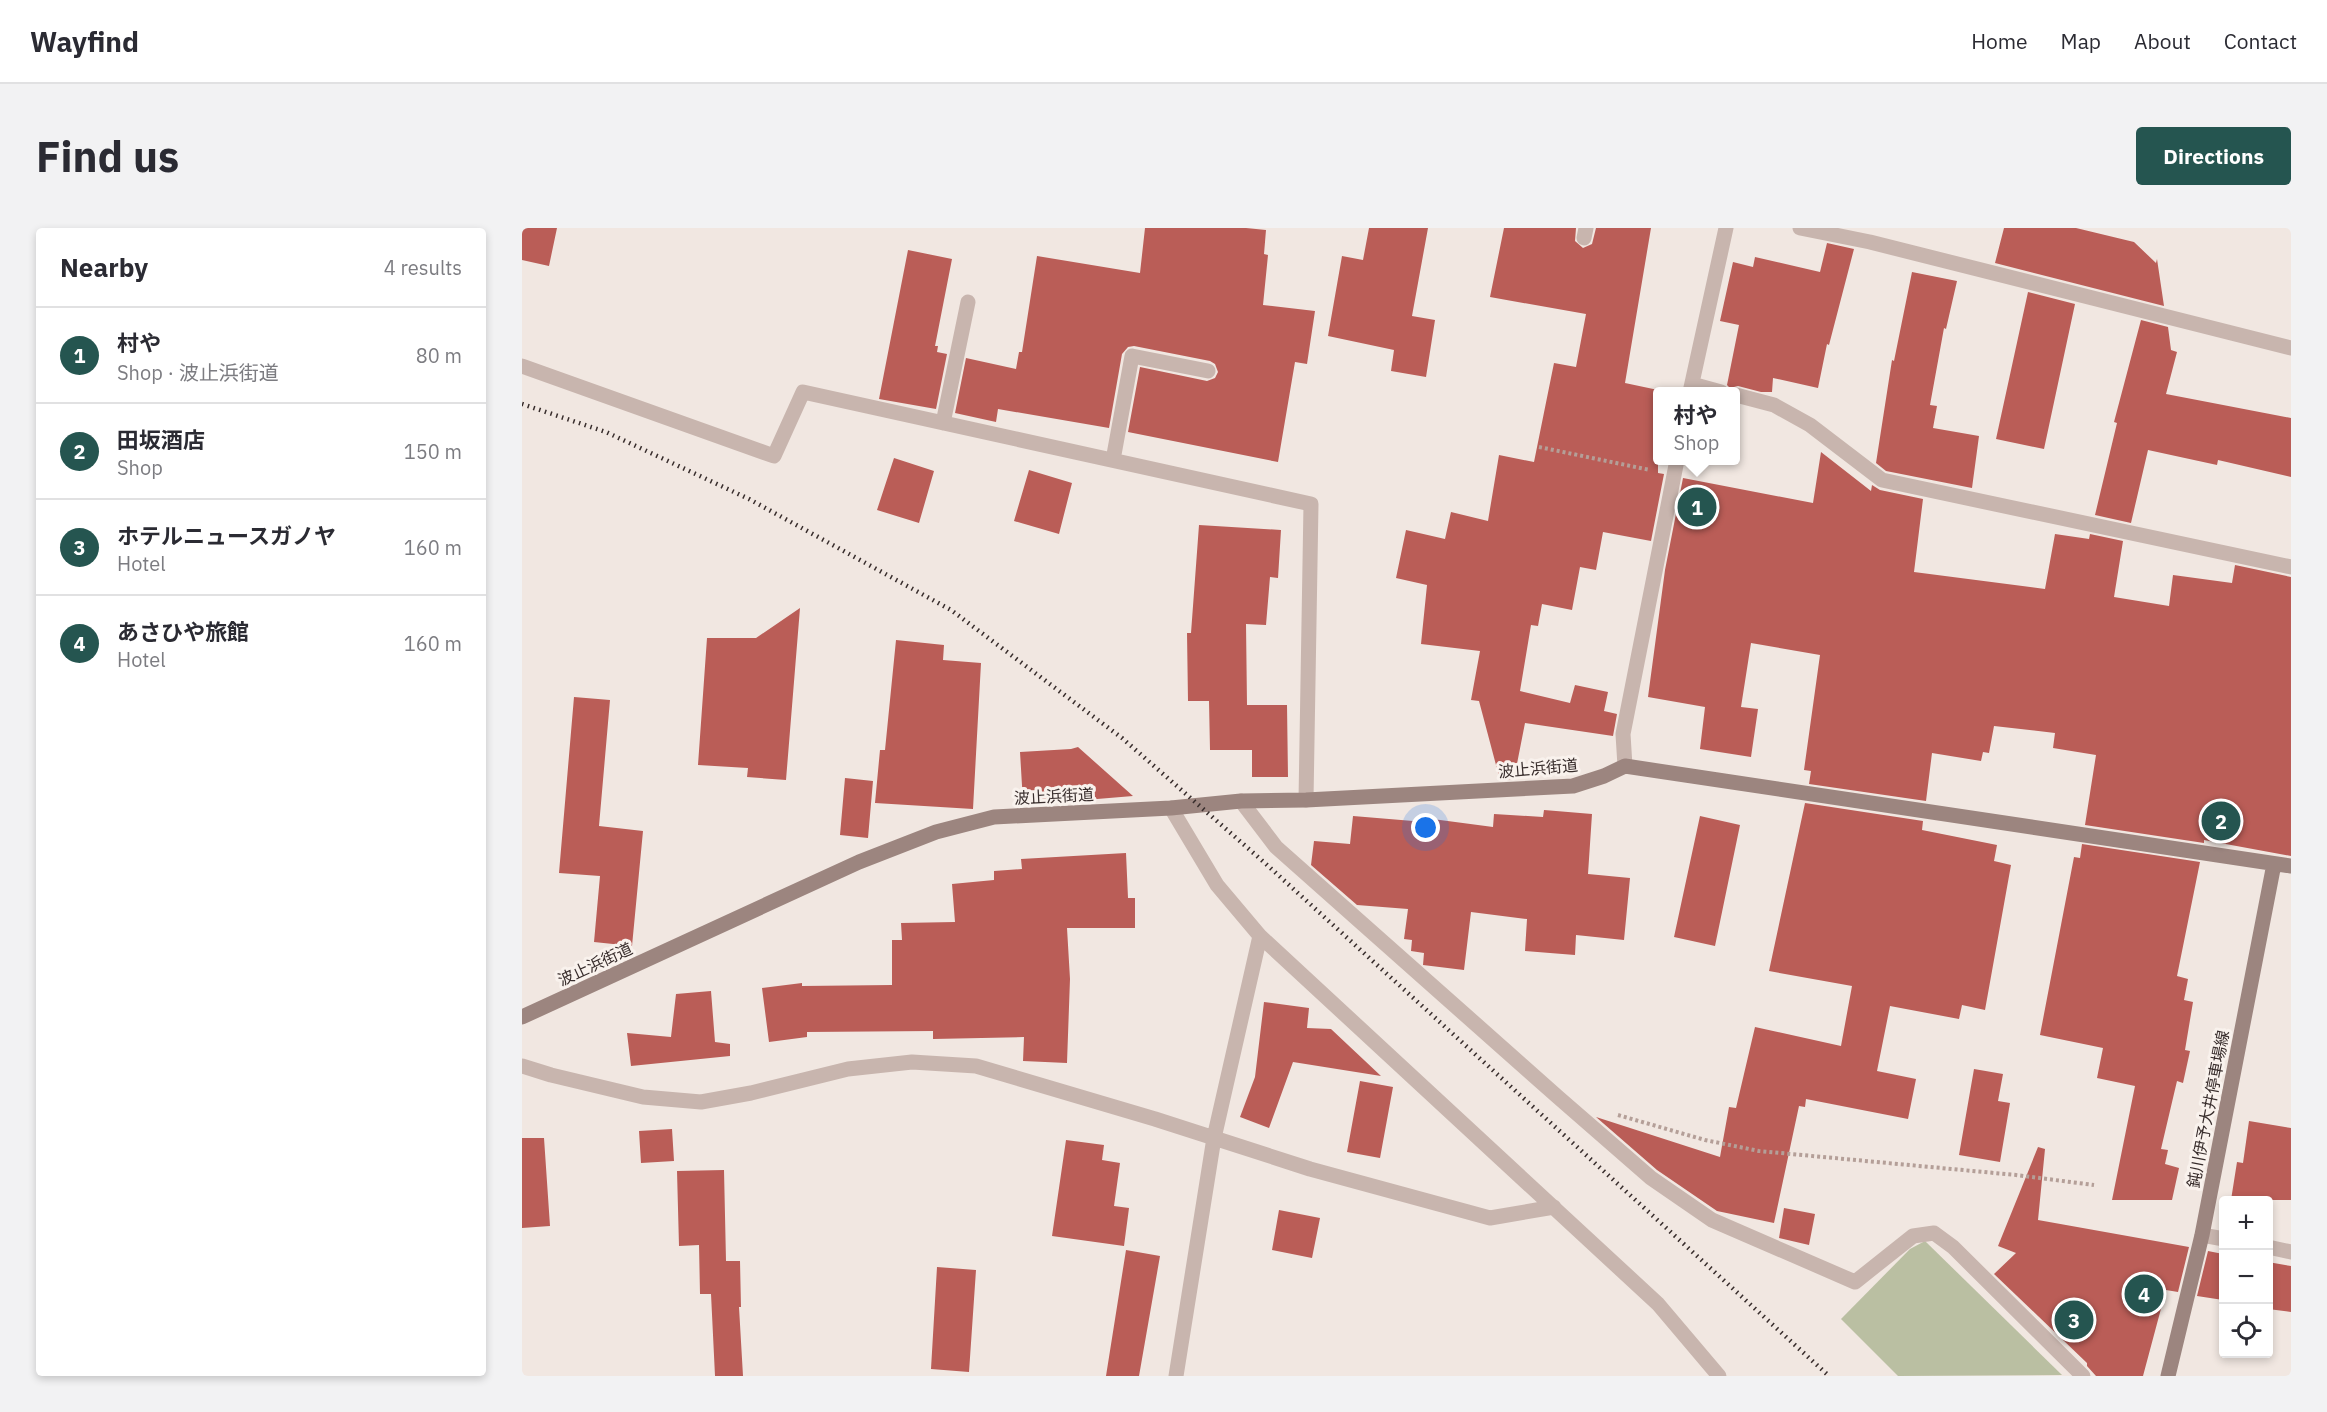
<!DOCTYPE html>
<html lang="en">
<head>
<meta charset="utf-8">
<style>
  :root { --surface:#fff; --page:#f2f2f3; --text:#2b2b33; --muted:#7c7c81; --line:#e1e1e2; --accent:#255550 }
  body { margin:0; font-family:"IBM Plex Sans","Noto Sans JP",sans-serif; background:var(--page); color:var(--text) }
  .controls { position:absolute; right:18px; bottom:18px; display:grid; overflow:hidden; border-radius:6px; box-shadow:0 3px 9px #0003 }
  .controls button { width:54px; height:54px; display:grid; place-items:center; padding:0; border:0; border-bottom:2px solid var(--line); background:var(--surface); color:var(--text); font:30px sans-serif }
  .you { position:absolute; left:904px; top:600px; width:21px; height:21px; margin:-15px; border:4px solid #fff; border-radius:50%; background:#1a73e8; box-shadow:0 0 0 9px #1a73e833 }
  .badge { display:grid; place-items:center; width:39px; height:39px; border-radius:50%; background:var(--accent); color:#fff; font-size:20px; font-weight:700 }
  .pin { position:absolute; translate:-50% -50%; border:3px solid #fff; box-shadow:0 2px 6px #0006 }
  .popup { position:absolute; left:1131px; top:159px; width:87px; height:78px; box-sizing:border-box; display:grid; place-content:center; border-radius:6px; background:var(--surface); filter:drop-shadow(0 2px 4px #0005); font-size:20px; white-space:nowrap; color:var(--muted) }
  .popup b { font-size:22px; color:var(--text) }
  .popup::after { content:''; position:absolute; left:50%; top:100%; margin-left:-12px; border:12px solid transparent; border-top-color:var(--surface) }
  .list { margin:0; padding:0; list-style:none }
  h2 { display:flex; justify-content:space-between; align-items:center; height:78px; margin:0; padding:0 24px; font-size:26px }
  h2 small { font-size:20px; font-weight:400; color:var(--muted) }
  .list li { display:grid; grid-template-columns:39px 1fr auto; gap:18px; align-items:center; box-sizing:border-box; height:96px; padding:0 24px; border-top:2px solid var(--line) }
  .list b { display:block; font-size:22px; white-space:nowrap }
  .list p { margin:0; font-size:20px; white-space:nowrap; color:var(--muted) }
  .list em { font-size:20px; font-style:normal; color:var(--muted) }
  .icon { flex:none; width:33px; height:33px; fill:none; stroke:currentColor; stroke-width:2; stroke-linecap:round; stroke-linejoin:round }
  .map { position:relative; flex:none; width:1769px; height:1148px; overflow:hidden; border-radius:6px }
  header { display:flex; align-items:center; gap:36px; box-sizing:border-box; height:84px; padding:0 30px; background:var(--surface); border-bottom:2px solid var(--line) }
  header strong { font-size:28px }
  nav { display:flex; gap:33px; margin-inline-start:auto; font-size:21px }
  .intro { display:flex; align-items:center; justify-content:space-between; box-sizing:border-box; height:144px; padding:0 36px }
  h1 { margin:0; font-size:42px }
  .button { padding:15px 27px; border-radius:6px; background:var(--accent); color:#fff; font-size:21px; font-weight:700 }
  main { display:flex; gap:36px; padding:0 36px }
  aside { flex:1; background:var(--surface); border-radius:6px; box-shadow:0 3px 9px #0003 }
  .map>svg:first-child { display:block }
  .green { fill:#babfa2 }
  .building { fill:#ba5d57 }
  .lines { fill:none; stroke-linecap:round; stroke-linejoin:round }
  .path { stroke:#b49f98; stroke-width:4; stroke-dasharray:3 3; stroke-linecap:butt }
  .street { stroke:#c8b5ae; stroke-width:15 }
  .secondary { stroke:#9c857f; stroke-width:15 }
  .rail { stroke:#382d2c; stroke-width:4.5; stroke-dasharray:1.5 4.5; stroke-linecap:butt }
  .labels { text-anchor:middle; stroke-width:6; stroke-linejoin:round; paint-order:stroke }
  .street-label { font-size:16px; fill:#382d2c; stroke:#f9f2ed }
</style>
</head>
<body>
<header>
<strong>Wayfind</strong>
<nav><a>Home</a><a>Map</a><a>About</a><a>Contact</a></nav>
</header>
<div class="intro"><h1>Find us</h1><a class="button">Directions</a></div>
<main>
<aside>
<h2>Nearby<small>4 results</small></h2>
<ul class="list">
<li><span class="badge">1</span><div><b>村や</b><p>Shop · 波止浜街道</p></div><em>80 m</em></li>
<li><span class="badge">2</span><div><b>田坂酒店</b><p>Shop</p></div><em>150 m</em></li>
<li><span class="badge">3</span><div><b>ホテルニュースガノヤ</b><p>Hotel</p></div><em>160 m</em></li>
<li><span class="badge">4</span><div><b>あさひや旅館</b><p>Hotel</p></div><em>160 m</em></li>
</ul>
</aside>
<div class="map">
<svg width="1769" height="1148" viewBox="0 0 1769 1148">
  <rect width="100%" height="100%" fill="#f1e7e1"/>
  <path class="green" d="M1403,1013L1540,1147L1376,1148L1319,1091L1388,1021Z"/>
  <path class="building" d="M0,0H35L27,38L0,32Z
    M623,0H724L744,2L742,26L746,27L741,77L793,83L785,136L773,134L756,234L606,204L618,139L685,153L693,150L696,144L693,136L688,133L612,118L606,119L600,126L587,200L476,181L474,194L433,185L444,130L494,141L497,124H500L515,28L618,45Z
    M847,0H906L890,88L913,92L904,149L869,143L872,122L806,108L820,28L841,32Z
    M982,0H1054L1053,13L1061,20L1070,16L1074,0H1129L1103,155L1136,162V245L1142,246L1129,313L1081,304L1074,342L1058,339L1050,382L1020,376L1016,398L1009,397L998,463L1048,475L1053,457L1086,464L1082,483L1095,486L1091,508L1003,495L992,551L978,552L957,473L949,472L958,423L899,416L905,357L874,350L884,302L923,311L929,284L966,293L977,227L1012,234L1032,135L1054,139L1064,86L968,69Z
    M1482,0H1554L1612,14L1634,35L1635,31L1642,78L1473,35Z
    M1305,15L1332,21L1307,117L1305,116L1296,160L1251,150L1250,164H1239L1216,158L1208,160L1205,157L1217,97L1198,93L1211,34L1231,39L1233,29L1298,44Z
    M386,22L430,31L413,118H416L415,124L425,126L414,181L357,171Z
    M1390,44L1435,53L1424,101L1422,100L1408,177L1415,178L1411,200L1457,208L1450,260L1364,243L1354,235L1370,132L1372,133Z
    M1506,64L1553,76L1522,221L1474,211Z
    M1619,92L1646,99L1649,122L1655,124L1644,166L1769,190V249L1696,232L1695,237L1626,222L1609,295L1573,287L1595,195L1592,194Z
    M1299,224L1349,263L1350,257L1358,262L1401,271L1392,344L1523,361L1533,306L1567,311L1568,306L1601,313L1592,369L1647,378L1651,347L1710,355L1713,337L1769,349V628L1682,612V615L1563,597L1574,527L1531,520L1533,505L1472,498L1467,525L1461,524L1459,533L1410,525L1404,573L1287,556L1289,543L1282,542L1298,427L1229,415L1219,479L1236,481L1229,529L1178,521L1183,479L1126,469L1143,342L1161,250L1291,275Z
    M372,230L412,243L397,295L355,282Z
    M507,242L550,255L537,306L492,293Z
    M677,297L759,302L756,350L748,349L744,397L724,396L725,477H765L766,549H730V522H688L687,473H666L665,405H669Z
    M278,380L264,552L225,549L226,540L176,537L185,410H234Z
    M374,412L422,417L421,432L459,435L451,581L353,575L358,522H363Z
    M52,469L88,472L77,598L121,603L110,718L72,714L78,648L37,645Z
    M556,519L611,568L551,573V571L501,574L498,524L549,521Z
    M323,550L351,553L346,610L318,607Z
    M1283,575L1401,593L1400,602L1475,617L1472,633L1489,637L1463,782L1440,777L1437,791L1368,778L1355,843L1394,851L1386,891L1284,871L1283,879L1277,878L1252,995L1195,983L1135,942L1074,889L1198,929L1207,879L1214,880L1233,799L1319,818L1330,758L1247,743Z
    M1022,582L1070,586L1066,646L1108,650L1102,712L1054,707L1053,727L1003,723L1005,691L949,684L942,742L901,737L902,725L889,723L890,712L882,711L886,681L835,677L789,637L792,613L828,616L831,588L903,594V590L971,599L972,586L1021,589Z
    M1178,588L1218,597L1193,718L1152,709Z
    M1560,616L1678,634L1655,748L1666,751L1662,772L1671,774L1663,822L1668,823L1661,855L1655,853L1639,921L1646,922L1643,936L1657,940L1650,972H1590L1613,858L1575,850L1581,820L1518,807L1552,629L1558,630Z
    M604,625L606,670H613V700H545L548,751L545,835L501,833L502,809L411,811V803L285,804V809L247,814L240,760L280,755V758L370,757V712H380L379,695L433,694L430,656L472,652V643L500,641L499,631Z
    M189,763L193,814L208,816V828L109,838L105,805L149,809L154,766Z
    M742,774L787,780L785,800L809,801L859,848L771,834L747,900L718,889L733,849Z
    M1452,841L1481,846L1476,873L1488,875L1478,934L1437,927Z
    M838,853L871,859L858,930L825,924Z
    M1727,893L1769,900V972H1709L1715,934L1721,935Z
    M150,901L152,933L119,935L117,903Z
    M0,910H22L28,998L0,1000Z
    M544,912L582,917L580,932L598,935L592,978L607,980L602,1018L530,1008Z
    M1516,919L1523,921L1516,992L1667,1019L1656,1064L1644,1062L1621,1148H1574L1565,1138V1135L1472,1046L1494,1025L1476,1018Z
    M202,942L204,1033H218L219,1079H217L221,1148H193L189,1066H178L177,1017L157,1018L155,943Z
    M1262,980L1293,986L1287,1017L1257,1010Z
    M757,982L798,990L790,1030L750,1022Z
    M604,1022L638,1028L617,1148H584Z
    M1686,1023L1701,1026V1072L1675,1068Z
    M1746,1034L1769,1038V1084L1746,1081Z
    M415,1039L454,1042L447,1144L409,1141Z"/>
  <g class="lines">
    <path class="path" d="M1017,219L1128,242
      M1096,887L1183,912L1237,923L1494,947L1572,957"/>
    <path class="street" d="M1278,0L1348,14L1769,120
      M1062,10L1064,0
      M0,138L252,228L281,164L789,276L784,572
      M1170,156L1199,164
      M1168,164L1204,0
      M1214,167L1252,177L1288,197L1360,252L1769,339
      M421,195L446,74
      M591,232L610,128L686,143
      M1103,538L1101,506L1155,232
      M719,573L754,619L1037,870L1129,950L1190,992L1333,1054L1391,1008L1412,1005L1431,1019L1561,1148
      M649,580L695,657L738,708L1136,1076L1197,1148
      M0,838L29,847L121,869L179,874L229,865L326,841L390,834L454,838L633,891L788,941L968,990L1032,979
      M1680,1007L1702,1011
      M1746,1019L1769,1024
      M654,1148L692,910L738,708"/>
    <path class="secondary" d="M0,789L337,634L414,604L472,589L649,580L719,573L784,572L1051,558L1082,548L1103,538L1769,638
      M1646,1148L1680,1007L1752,636"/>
    <path class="rail" d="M0,176L84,204L227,271L429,382L600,510L744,636L1307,1148"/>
  </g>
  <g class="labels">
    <g class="street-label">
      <text transform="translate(1016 540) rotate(-5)" y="6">波止浜街道</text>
      <text transform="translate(532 568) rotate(-3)" y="6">波止浜街道</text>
      <text transform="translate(73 736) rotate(-25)" y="6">波止浜街道</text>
      <text transform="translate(1686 881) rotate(-79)" y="6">鈍川伊予大井停車場線</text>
    </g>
  </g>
</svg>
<div class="controls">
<button>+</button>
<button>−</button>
<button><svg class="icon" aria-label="locate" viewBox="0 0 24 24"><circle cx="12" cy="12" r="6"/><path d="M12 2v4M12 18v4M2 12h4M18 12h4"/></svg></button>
</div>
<div class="you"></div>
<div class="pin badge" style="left:1175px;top:279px">1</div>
<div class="popup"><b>村や</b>Shop</div>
<div class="pin badge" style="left:1699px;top:593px">2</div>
<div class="pin badge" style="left:1552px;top:1092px">3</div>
<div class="pin badge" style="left:1622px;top:1066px">4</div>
</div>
</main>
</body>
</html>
